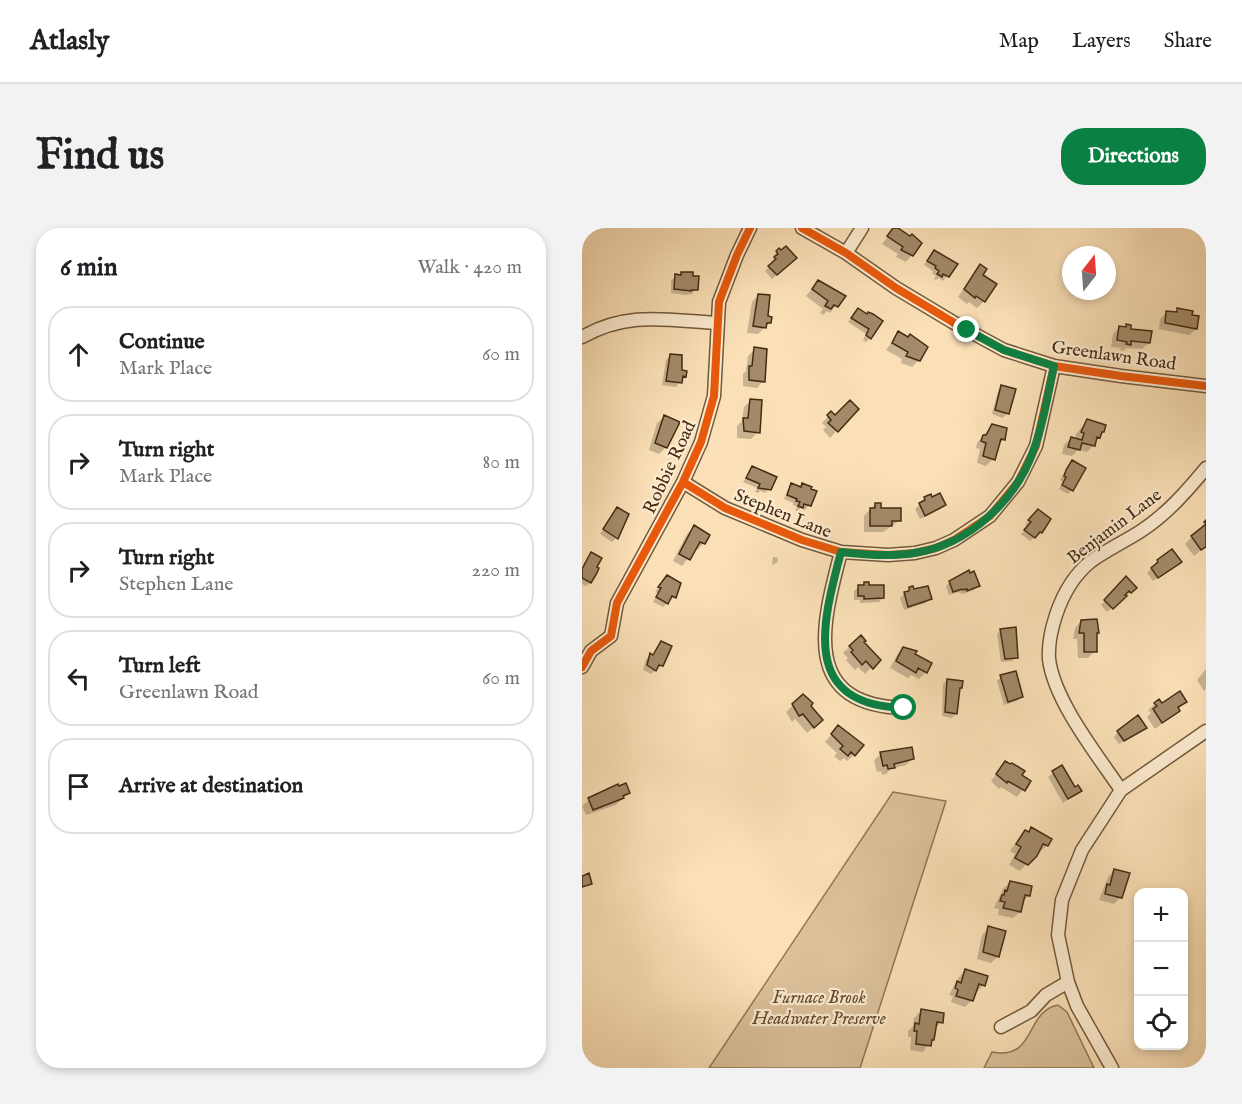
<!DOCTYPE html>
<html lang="en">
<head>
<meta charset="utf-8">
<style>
  :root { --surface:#fff; --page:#f2f2f2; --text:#202124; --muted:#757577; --line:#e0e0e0; --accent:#0b8043 }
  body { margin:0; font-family:"IM FELL English",serif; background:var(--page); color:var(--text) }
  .controls { position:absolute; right:18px; bottom:18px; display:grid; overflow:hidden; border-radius:12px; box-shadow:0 3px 9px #0003 }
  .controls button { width:54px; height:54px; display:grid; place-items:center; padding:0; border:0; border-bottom:2px solid var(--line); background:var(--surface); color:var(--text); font:30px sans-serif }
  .compass { position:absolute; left:480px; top:18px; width:54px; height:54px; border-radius:50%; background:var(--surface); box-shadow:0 3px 9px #0003; rotate:17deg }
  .stop { position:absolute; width:18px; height:18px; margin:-14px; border:4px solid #0b8043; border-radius:50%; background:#fff }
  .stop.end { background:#0b8043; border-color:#fff; box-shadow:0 2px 6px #0008 }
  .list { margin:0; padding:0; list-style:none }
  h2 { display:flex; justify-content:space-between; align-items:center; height:78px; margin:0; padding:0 24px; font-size:26px }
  h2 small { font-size:20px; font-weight:400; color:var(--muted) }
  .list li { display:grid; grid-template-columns:39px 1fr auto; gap:18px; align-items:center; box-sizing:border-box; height:96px; margin:0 12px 12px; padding:0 12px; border:2px solid var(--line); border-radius:24px }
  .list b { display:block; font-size:22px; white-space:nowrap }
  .list p { margin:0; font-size:20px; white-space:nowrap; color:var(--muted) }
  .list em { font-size:20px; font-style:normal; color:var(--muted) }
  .icon { flex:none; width:33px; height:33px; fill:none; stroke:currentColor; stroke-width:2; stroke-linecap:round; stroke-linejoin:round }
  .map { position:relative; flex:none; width:624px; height:840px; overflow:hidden; border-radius:24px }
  header { display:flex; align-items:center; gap:36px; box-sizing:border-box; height:84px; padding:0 30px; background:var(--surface); border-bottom:2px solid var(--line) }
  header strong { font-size:28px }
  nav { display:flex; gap:33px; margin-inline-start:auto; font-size:21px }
  .intro { display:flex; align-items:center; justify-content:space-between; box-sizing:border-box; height:144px; padding:0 36px }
  h1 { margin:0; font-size:42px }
  .button { padding:15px 27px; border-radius:24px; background:var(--accent); color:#fff; font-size:21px; font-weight:700 }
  main { display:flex; gap:36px; padding:0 36px }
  aside { flex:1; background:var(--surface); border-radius:24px; box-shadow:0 3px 9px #0003 }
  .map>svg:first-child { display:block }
  .green { fill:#dcc19b; stroke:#907656; stroke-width:1.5 }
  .shadow { fill:#0003 }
  .building { fill:#a38a68; stroke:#442c12; stroke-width:1.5 }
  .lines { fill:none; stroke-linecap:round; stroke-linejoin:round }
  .street-casing { stroke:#72593b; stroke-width:15 }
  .street { stroke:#fcebd0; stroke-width:12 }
  .cycleway-casing { stroke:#fcebd0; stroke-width:11 }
  .cycleway { stroke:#e8590c; stroke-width:8 }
  .route { stroke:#0b8043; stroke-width:8 }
  .labels { text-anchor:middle; stroke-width:4.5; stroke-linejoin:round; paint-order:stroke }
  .street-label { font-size:18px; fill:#442c12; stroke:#fcebd0 }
  .park-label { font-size:18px; font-style:italic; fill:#624a2d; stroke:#fcebd0 }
</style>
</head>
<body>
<header>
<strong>Atlasly</strong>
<nav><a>Map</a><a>Layers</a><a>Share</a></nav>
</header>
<div class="intro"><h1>Find us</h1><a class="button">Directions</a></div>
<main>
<aside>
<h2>6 min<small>Walk · 420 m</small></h2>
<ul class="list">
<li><svg class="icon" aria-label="ahead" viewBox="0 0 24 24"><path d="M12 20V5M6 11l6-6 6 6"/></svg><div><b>Continue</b><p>Mark Place</p></div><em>60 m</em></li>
<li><svg class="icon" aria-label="right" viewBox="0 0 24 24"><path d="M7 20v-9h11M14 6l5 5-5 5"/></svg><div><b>Turn right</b><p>Mark Place</p></div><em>80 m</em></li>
<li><svg class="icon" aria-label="right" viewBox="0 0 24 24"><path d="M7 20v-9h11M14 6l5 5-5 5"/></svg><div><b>Turn right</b><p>Stephen Lane</p></div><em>220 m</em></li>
<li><svg class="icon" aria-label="left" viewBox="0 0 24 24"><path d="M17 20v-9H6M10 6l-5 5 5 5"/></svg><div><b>Turn left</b><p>Greenlawn Road</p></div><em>60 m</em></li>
<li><svg class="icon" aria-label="arrive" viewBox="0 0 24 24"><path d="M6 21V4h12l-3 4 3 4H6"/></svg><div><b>Arrive at destination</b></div></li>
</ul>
</aside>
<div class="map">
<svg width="624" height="840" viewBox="0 0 624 840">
  <rect width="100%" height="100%" fill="#fbe0b7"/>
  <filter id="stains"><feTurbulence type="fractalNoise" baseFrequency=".00333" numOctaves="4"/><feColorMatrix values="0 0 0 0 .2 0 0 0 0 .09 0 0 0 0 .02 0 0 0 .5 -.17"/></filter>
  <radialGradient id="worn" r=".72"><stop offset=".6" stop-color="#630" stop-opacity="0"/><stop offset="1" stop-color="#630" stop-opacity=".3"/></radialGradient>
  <path class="green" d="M311,564L364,573L278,840H127Z
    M476,777L485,784L512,840H402L410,824C454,833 443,783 476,777Z"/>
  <path class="shadow" d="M313,0L330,27L324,34L314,29L316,26L300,16Z
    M197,22L209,34L190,51L183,43L190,36L189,34L192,31L191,28Z
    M348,28L374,36L361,53L357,50L354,52L352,51L354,48L350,45L351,43L342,37Z
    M398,38L402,73L395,80L387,74L385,76L376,69L392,45Z
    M100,45L114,61L110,66L103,67L89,65V52Z
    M236,54L261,68L248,85L245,83L241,87L238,85L241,81L224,68Z
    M176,67L188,94L176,106L165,105L170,74Z
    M596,81L614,101L607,107L577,101L578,91L585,84L592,85Z
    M276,82L285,88L287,86L288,110L284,114L281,112L284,106L266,94Z
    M537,99H548L547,102L567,115L560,121L544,120L541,123L538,122L539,120L529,119L531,106Z
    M316,105L337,132L330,139L319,135L320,131L304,122Z
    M173,121L181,153L175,160L161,158V146L164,143L166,128Z
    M88,128L102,148L94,159L80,157L84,132Z
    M420,158L425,185L421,190L410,186L416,163Z
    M168,173L176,204L169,211L155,210V198L160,193L162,179Z
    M275,181L248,210L241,202L244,199L240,195L249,185L253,189Z
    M82,189L84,219L77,226L67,222L75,195Z
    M505,193L521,204L511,218L505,224L496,222L490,228L480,226L482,217L489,210L493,211L494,206Z
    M410,198L422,211L416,217L411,231L404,238L395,235L398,221L394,220L395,215Z
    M490,234V262L486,266L477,261L481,254L478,252L480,248Z
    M170,239L187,261L183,265L178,263L176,265L173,264L175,260L161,254Z
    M210,257L218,260L221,257L227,277L223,282L219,280L215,283L213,282L215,279L211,277V275L202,271L206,261Z
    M343,271L362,277L358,281L338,291L333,281Z
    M293,276L298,281L318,292L301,304H282V288Z
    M35,281L34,310L30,314L18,306Z
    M456,283L459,304L448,313L439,306L446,299L443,297Z
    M624,294V318L612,328L603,316Z
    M112,299L122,315L115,322L113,321L100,338L91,333L105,306Z
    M589,323L594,338L571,353L565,345L576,333Z
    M9,326L13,340L8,354L4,358L0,356V340Z
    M191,329H195L196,334L190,337Z
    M81,353L92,369L81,379L71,374L76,365L73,364Z
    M368,354L396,358L392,362L381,366L376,364L367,367L364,358Z
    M282,355L301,370L297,374L278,375V372H272V363Z
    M328,360L331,363L348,370L344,375L322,382L318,370Z
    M553,360L525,384L519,377L532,364Z
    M499,393L513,406V423L506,430H496L495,411H491L493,400Z
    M419,402L434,429L430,433L419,434L415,406Z
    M278,409L297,432L283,446L276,439L273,442L264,432L266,430L261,425Z
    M79,414L88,419L79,438L69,446L61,442L64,431L70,428Z
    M321,420L331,426L344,444L337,451L329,447L326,450L308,440L315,427Z
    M624,441V461L622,463L615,452Z
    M419,449L440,469L435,473L422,477L415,453Z
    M365,452L378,460L377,462L374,485L370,490L360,488L361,456Z
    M603,474L589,489L573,501L565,489L569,485L566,482L573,476L580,477Z
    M211,477L227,478L232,499L225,505L213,491L210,494L204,484Z
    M563,500L537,516L532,509L536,504Z
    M250,506L272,527L265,533L262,530L258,533L252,528L255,525L243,514Z
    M299,526L331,530L324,537L309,541L304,546L300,547L299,543L295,544L292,532Z
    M423,535L447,553L435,569L419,559L417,561L409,553Z
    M480,539L492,561L498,563L481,575L466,549Z
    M36,560L46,565L34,577L4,587L0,578L7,572Z
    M449,601L465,617L458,624L456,623L438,643L427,637L433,626L428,623L437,610L443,604L446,605Z
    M533,642L539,669L532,676L517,672L526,649Z
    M428,654L447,668L440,674L438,684L431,690L416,687L417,681L412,680L421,661Z
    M407,700L416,728L409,735L395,731L400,707Z
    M384,742L401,757L395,764L393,763L390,772L383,779L369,774L371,768L367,767L377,749Z
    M339,783L359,794L352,802L351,811L341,824L328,822L329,809H326V803L331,798L332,790Z"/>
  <path class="building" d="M311,0H316L328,8L330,6L340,15L331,28L319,22L321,19L305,8Z
    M204,18L215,30L195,47L186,38L194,31L192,29L196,26L194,23L197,20L199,22Z
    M352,22L376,36L367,49L361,46L360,49L355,46L357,43L353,40L354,38L345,33Z
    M398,36L405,41L401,47L415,56L403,74L394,68L393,70L382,61Z
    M99,44H111V48H117L116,62H109V63L92,61L93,46L99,47Z
    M236,52L264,68L256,79L252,77L249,81L243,78L246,73L230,61Z
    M176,66L188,67L186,88L190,89L189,95H185L184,100L171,98Z
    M276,80L285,86L286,84L291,86L301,93L289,111L284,107L287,101L269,90Z
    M595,80L611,83L610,87L617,88L615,101L583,95L584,83L595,84Z
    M544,96L549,97V101L570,103L568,115L549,113V117L544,116L545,114L535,112L537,98L544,99Z
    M316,103L326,109L328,106L346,119L338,133L324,128L326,124L310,115Z
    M172,119L185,121L183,154L167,152V138H170Z
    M88,126L100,127V142L105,143L104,149L101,148L100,155L84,153Z
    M419,157L434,161L427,186L413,182Z
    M168,171L180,172L178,205L162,203L161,190H166Z
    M268,172L277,181L256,204L246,195L249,192L245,187L249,183L253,187Z
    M82,187L98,194L85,220L73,215Z
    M505,191L524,197L522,204H520L518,210L515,209L513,218L500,215L498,222L486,219L489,209L500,212L502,205L499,204Z
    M410,196L425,200L423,212L419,211L413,232L401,228L404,215L399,213L401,207H404Z
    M490,232L504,240L491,263L480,257L484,249L482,248L484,242Z
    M170,238L195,249L189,262L176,260L178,256L164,250Z
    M209,255L219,259L220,255L230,259L229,261L235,263L229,278L222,276L221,280L216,278L218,274L214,273L215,271L205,267Z
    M358,265L364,277L343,288L337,275L343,272L342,269L349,266L350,269Z
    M293,275H299V280H319V293H310V298H288V280H293Z
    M35,279L47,286L36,311L21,301Z
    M456,281L469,291L460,305L458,304L453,310L442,302L449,294L446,292Z
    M624,292V319L619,322L609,308L624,296L622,294Z
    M112,297L128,307L123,316L118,314L108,332L97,326Z
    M590,321L600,334L576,350L569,340L576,334L575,332Z
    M9,324L20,330L15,339L17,340L15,345L9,355L0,350V341Z
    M387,342L388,345L392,343L398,358L385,363V361L381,362L380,361L371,364L367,353Z
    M85,347L99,355L94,370L90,368L86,376L74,369L79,360L76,359Z
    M544,348L555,360L549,365L547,363L543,367L545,368L531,381L522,372Z
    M282,354H287V357H302V370L282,371V368H276V357H282Z
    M331,358L332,361L346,358L350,371L326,379L322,364L327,363V359Z
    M515,391L517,405H515V424H502V405H497L499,392Z
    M434,399L436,430L423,431L418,401Z
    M279,407L284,413L282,414L299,432L291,441L284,433L280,437L269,424L271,422L267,418Z
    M79,413L90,418L81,438L77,437L74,443L65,437L68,425L71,427Z
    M321,419L335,423L333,426L350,435L345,445L336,440L334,445L314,433Z
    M434,443L441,469L426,474L418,447Z
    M365,451L381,453L380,460H378L375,486L363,484Z
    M598,463L605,474L596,479L598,483L580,495L571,481L575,478L572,475L577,471L580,475Z
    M221,466L231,475L229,478L241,492L232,500L221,486L217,488L210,476Z
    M556,487L565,500L542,513L535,503Z
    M256,497L282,517L273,528L269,524L266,528L258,521L261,518L249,506Z
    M330,519L332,531L312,536L313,540L306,541L305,537L301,538L298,524Z
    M423,533L428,536L430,535L443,543L440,547L449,553L443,563L426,553L425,555L414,546Z
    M480,537L493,559L496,557L500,563L486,571L470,543Z
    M44,555L48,565L41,568L42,570L11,582L6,570L36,556L37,558Z
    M449,599L470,611L466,618L461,616L455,628L446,637L433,630L439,619L434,616L443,602L447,604Z
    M532,641L548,645L540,670L523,666L525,656L528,657Z
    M7,645L10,656L0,659V648Z
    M428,653L450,658L448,668L443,667L439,684L421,680L423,674L418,673L420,667H422L423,662L425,663Z
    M406,698L424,703L417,729L401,724Z
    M383,741L406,748L403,758L397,756L391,773L374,768L376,762L373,760L375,753L379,755Z
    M339,781L362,785L361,795L355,794L352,812H350L349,818L334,816L335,803H332L333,795L337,796Z"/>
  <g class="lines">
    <defs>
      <path id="street" d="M220,0L264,25L314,60L374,96L422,122L472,138L539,148L624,158
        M264,25L280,0
        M0,109C46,83 84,92 135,95
        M101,254L143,280L220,312L259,324L306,327L333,325L354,320L372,312L408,288L436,254L454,218L472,138
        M259,324C240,396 218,477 322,480
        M0,439L9,423L29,408L35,375L101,254L119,214L132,168L137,74L155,27L168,0
        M539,562C516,528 472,473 467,431C466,416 469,402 474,387C481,366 491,348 508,334C524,322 542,314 559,303C585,286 604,264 624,240
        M419,799L449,783L464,767L486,754
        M530,840L495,778L486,754L476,707L480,672L500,622L539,562L624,503"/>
    </defs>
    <use href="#street" class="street-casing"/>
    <use href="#street" class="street"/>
    <defs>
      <path id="cycleway" d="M220,0L264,25L314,60L374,96L422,122L472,138L539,148L624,158
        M101,254L143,280L220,312L259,324L306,327L333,325L354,320L372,312L408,288L436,254L454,218L472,138
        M0,439L9,423L29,408L35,375L101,254L119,214L132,168L137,74L155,27L168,0"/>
    </defs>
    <use href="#cycleway" class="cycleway-casing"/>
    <use href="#cycleway" class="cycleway"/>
  </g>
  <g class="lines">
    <path class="route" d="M322,480C218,477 240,396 259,324C283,327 308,329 332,325C387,317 436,271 453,218C462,193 466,165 472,138L422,122L385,102"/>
  </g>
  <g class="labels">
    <g class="street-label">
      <text transform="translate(532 127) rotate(8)" y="6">Greenlawn Road</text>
      <text transform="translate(87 239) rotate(-65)" y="6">Robbie Road</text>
      <text transform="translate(201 285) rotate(22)" y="6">Stephen Lane</text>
      <text transform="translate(532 298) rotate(-37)" y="6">Benjamin Lane</text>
    </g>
    <g class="park-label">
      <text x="237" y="775">Furnace Brook<tspan x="237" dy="21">Headwater Preserve</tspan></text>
    </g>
  </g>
  <rect width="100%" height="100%" filter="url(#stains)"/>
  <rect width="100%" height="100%" fill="url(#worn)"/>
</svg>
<div class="controls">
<button>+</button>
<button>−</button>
<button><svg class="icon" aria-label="locate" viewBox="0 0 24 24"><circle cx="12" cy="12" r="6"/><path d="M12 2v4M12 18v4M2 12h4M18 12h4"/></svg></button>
</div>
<svg class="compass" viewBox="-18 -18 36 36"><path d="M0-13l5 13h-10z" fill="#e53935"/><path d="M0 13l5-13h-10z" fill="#757577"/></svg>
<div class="stop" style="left:322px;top:480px"></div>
<div class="stop end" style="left:385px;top:102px"></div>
</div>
</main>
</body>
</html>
